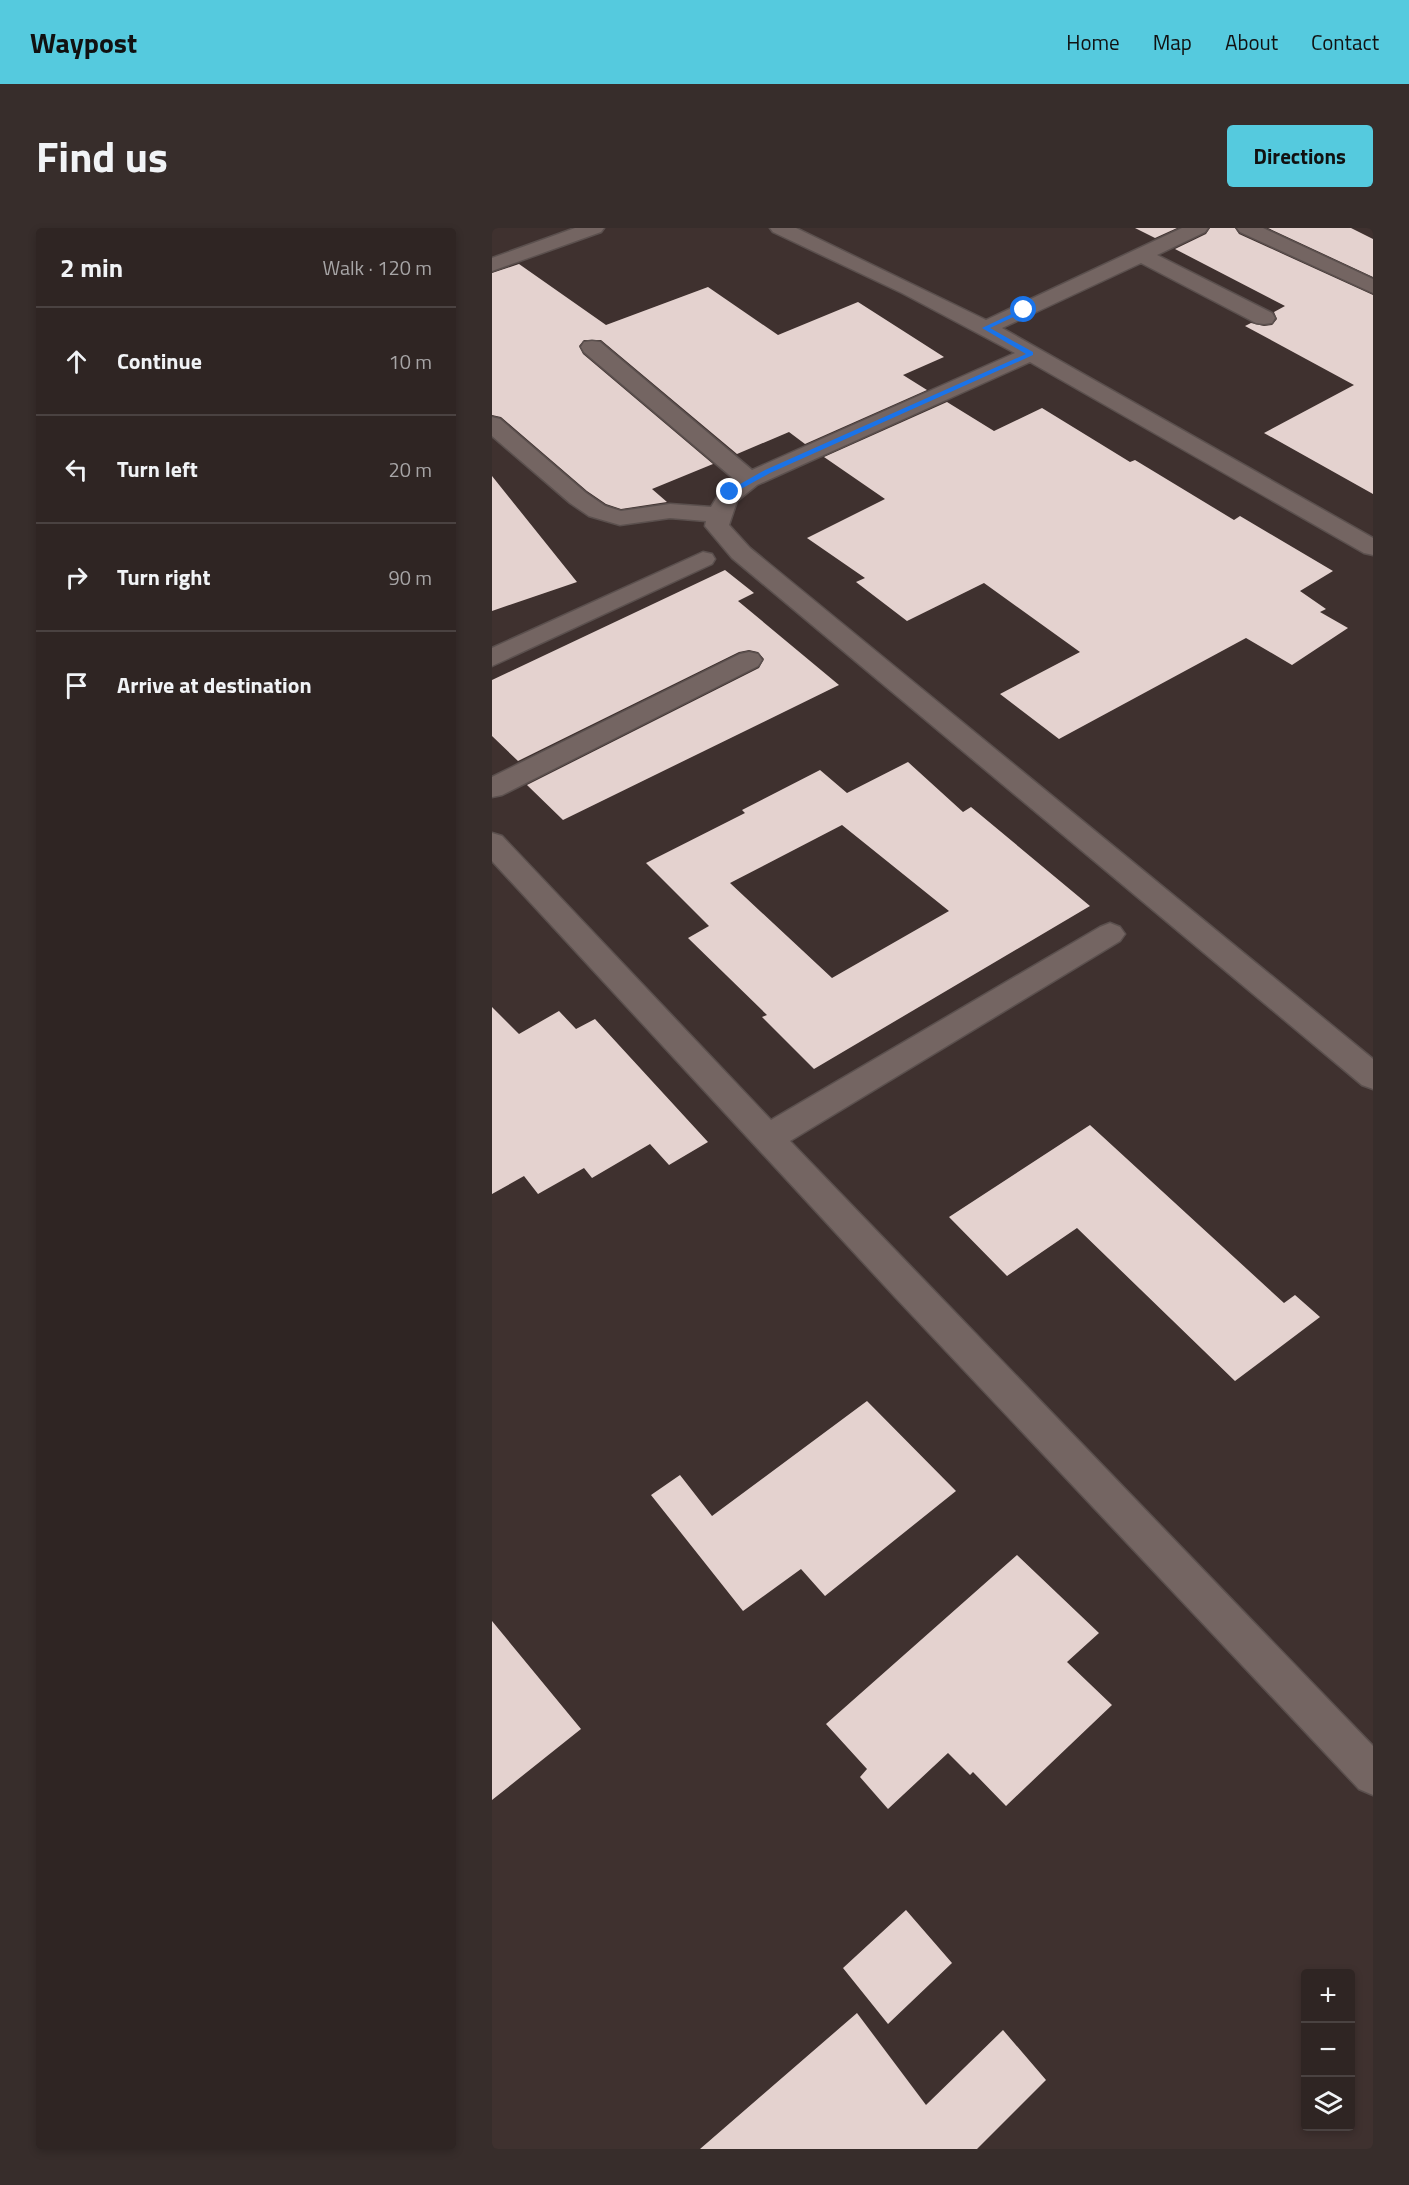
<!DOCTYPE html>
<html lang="en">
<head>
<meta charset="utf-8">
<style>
  :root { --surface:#2f2523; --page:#372d2b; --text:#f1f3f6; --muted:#a7a5a6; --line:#4a4241; --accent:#55cade }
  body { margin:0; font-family:"Titillium Web",sans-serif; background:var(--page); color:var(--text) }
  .controls { position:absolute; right:18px; bottom:18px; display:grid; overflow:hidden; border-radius:6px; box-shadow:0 3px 9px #0003 }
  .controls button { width:54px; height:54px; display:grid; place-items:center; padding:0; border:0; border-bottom:2px solid var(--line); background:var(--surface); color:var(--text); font:30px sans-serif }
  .stop { position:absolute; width:18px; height:18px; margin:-14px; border:4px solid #1a73e8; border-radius:50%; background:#fff }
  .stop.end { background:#1a73e8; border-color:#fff; box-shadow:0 2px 6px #0008 }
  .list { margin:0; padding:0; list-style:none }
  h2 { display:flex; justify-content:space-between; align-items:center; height:78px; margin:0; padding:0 24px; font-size:26px }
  h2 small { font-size:20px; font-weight:400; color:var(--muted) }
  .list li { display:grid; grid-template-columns:39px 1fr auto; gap:18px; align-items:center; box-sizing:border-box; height:108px; padding:0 24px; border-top:2px solid var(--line) }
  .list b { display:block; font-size:22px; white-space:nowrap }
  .list em { font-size:20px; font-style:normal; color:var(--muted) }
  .icon { flex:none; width:33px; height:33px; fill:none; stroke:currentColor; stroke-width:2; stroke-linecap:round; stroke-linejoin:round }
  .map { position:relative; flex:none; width:881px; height:1921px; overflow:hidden; border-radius:6px }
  header { display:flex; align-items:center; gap:36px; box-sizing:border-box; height:84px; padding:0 30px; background:var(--accent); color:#111 }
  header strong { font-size:28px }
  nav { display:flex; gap:33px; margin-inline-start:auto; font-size:21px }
  .intro { display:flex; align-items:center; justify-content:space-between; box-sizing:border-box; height:144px; padding:0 36px }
  h1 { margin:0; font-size:42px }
  .button { padding:15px 27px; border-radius:6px; background:var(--accent); color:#111; font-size:21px; font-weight:700 }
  main { display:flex; gap:36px; padding:0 36px }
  aside { flex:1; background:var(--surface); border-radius:6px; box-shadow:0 3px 9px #0003 }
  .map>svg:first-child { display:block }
  .building { fill:#e4d2cf; fill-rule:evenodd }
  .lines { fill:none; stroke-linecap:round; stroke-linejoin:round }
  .minor-casing { stroke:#5b504e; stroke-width:3 }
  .minor { fill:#746562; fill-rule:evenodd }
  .route { fill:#1a73e8 }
</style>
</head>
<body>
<header>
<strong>Waypost</strong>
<nav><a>Home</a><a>Map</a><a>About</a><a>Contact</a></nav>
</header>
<div class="intro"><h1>Find us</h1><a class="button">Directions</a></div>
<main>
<aside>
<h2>2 min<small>Walk · 120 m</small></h2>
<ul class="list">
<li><svg class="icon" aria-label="ahead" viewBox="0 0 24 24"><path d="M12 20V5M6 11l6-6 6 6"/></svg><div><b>Continue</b></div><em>10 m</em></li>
<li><svg class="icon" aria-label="left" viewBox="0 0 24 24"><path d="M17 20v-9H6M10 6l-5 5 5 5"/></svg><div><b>Turn left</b></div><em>20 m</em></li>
<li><svg class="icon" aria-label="right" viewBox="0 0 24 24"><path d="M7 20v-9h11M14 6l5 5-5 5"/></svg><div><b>Turn right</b></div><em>90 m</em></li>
<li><svg class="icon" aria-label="arrive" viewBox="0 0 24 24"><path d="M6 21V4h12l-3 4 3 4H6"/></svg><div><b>Arrive at destination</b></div></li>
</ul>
</aside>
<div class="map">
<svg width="881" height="1921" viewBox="0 0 881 1921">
  <rect width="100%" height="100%" fill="#3f312f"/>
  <path class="building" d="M643,0H685L663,10Z
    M718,0H743L747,6L881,67V266L772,205L862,157L753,98L759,95L772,98L780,97L785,91L782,84L793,78L683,21L714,6Z
    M776,0H859L881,11V49Z
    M27,36L114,97L216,59L286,107L366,74L452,129L411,147L435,162L313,216L297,204L245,226L109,112H92L87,118L91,126L221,236L160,261L175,274L129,281L114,276L95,263L9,189L0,187V45Z
    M455,174L502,203L550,180L638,234L643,232L742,292L748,288L841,343L808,363L834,381L828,384L856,400L800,437L754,410L567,511L508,466L588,424L492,355L415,393L364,354L373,350L315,310L393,271L332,229Z
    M0,248L85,354L0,383Z
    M233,342L262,365L246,373L347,457L71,592L35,557L267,440L272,431L266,424L257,422L247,424L26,533L0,508V452Z
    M416,534L471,584L479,579L598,678L322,841L270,789L275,787L196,710L217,698L154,635L253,585L250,582L328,542L355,565ZM350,597L457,683L340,750L238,655Z
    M0,779L27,806L67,783L84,801L103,791L216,914L177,937L158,916L100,950L92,940L46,966L32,948L0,966Z
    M598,897L792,1075L803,1067L828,1089L743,1153L585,1000L515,1048L457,989Z
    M375,1173L464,1263L333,1368L309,1341L251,1383L159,1267L188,1247L220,1288Z
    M525,1327L607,1405L575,1434L620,1477L514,1578L481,1544L478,1547L456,1525L396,1581L368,1549L375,1541L334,1496Z
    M0,1393L89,1501L0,1572Z
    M414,1682L460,1735L396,1796L351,1740Z
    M365,1785L434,1877L511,1802L554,1852L485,1921H208Z"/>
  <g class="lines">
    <defs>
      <path id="minor" d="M83,0H112L109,4L0,43V30Z
        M278,0H304L494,92L690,0H716L713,4L665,27L780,85L783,90L780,95L772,96L764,95L649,35L510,100L881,310V327L872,325L538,134L265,257L245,273L237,297L258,320L881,831V861L870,857L240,330L213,298L214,293L178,290L128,297L97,288L78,275L0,208V189L8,191L94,265L113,278L129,283L178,276L219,279L230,261L242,251L92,124L89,119L92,114L100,113L108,114L260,242L523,125L410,65L281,4Z
        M745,0H771L881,51V65L748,4Z
        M211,324L220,326L223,331L220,336L0,438V420Z
        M257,424L266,426L270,432L266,438L10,567L0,569V549L248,426Z
        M0,605L10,608L279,892L608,699L618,695L628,699L633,706L628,713L298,913L881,1518V1567L867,1561L404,1070L0,633Z"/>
    </defs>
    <use href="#minor" class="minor-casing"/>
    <use href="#minor" class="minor"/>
  </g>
  <path class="route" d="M530,81L536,82L498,100L541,124V127L278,245L240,266L234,264L273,242L534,126L490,100Z"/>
</svg>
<div class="controls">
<button>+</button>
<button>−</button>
<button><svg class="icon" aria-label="layers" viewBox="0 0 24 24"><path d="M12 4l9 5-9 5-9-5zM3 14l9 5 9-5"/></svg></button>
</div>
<div class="stop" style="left:532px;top:82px"></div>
<div class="stop end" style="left:238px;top:264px"></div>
</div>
</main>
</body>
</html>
